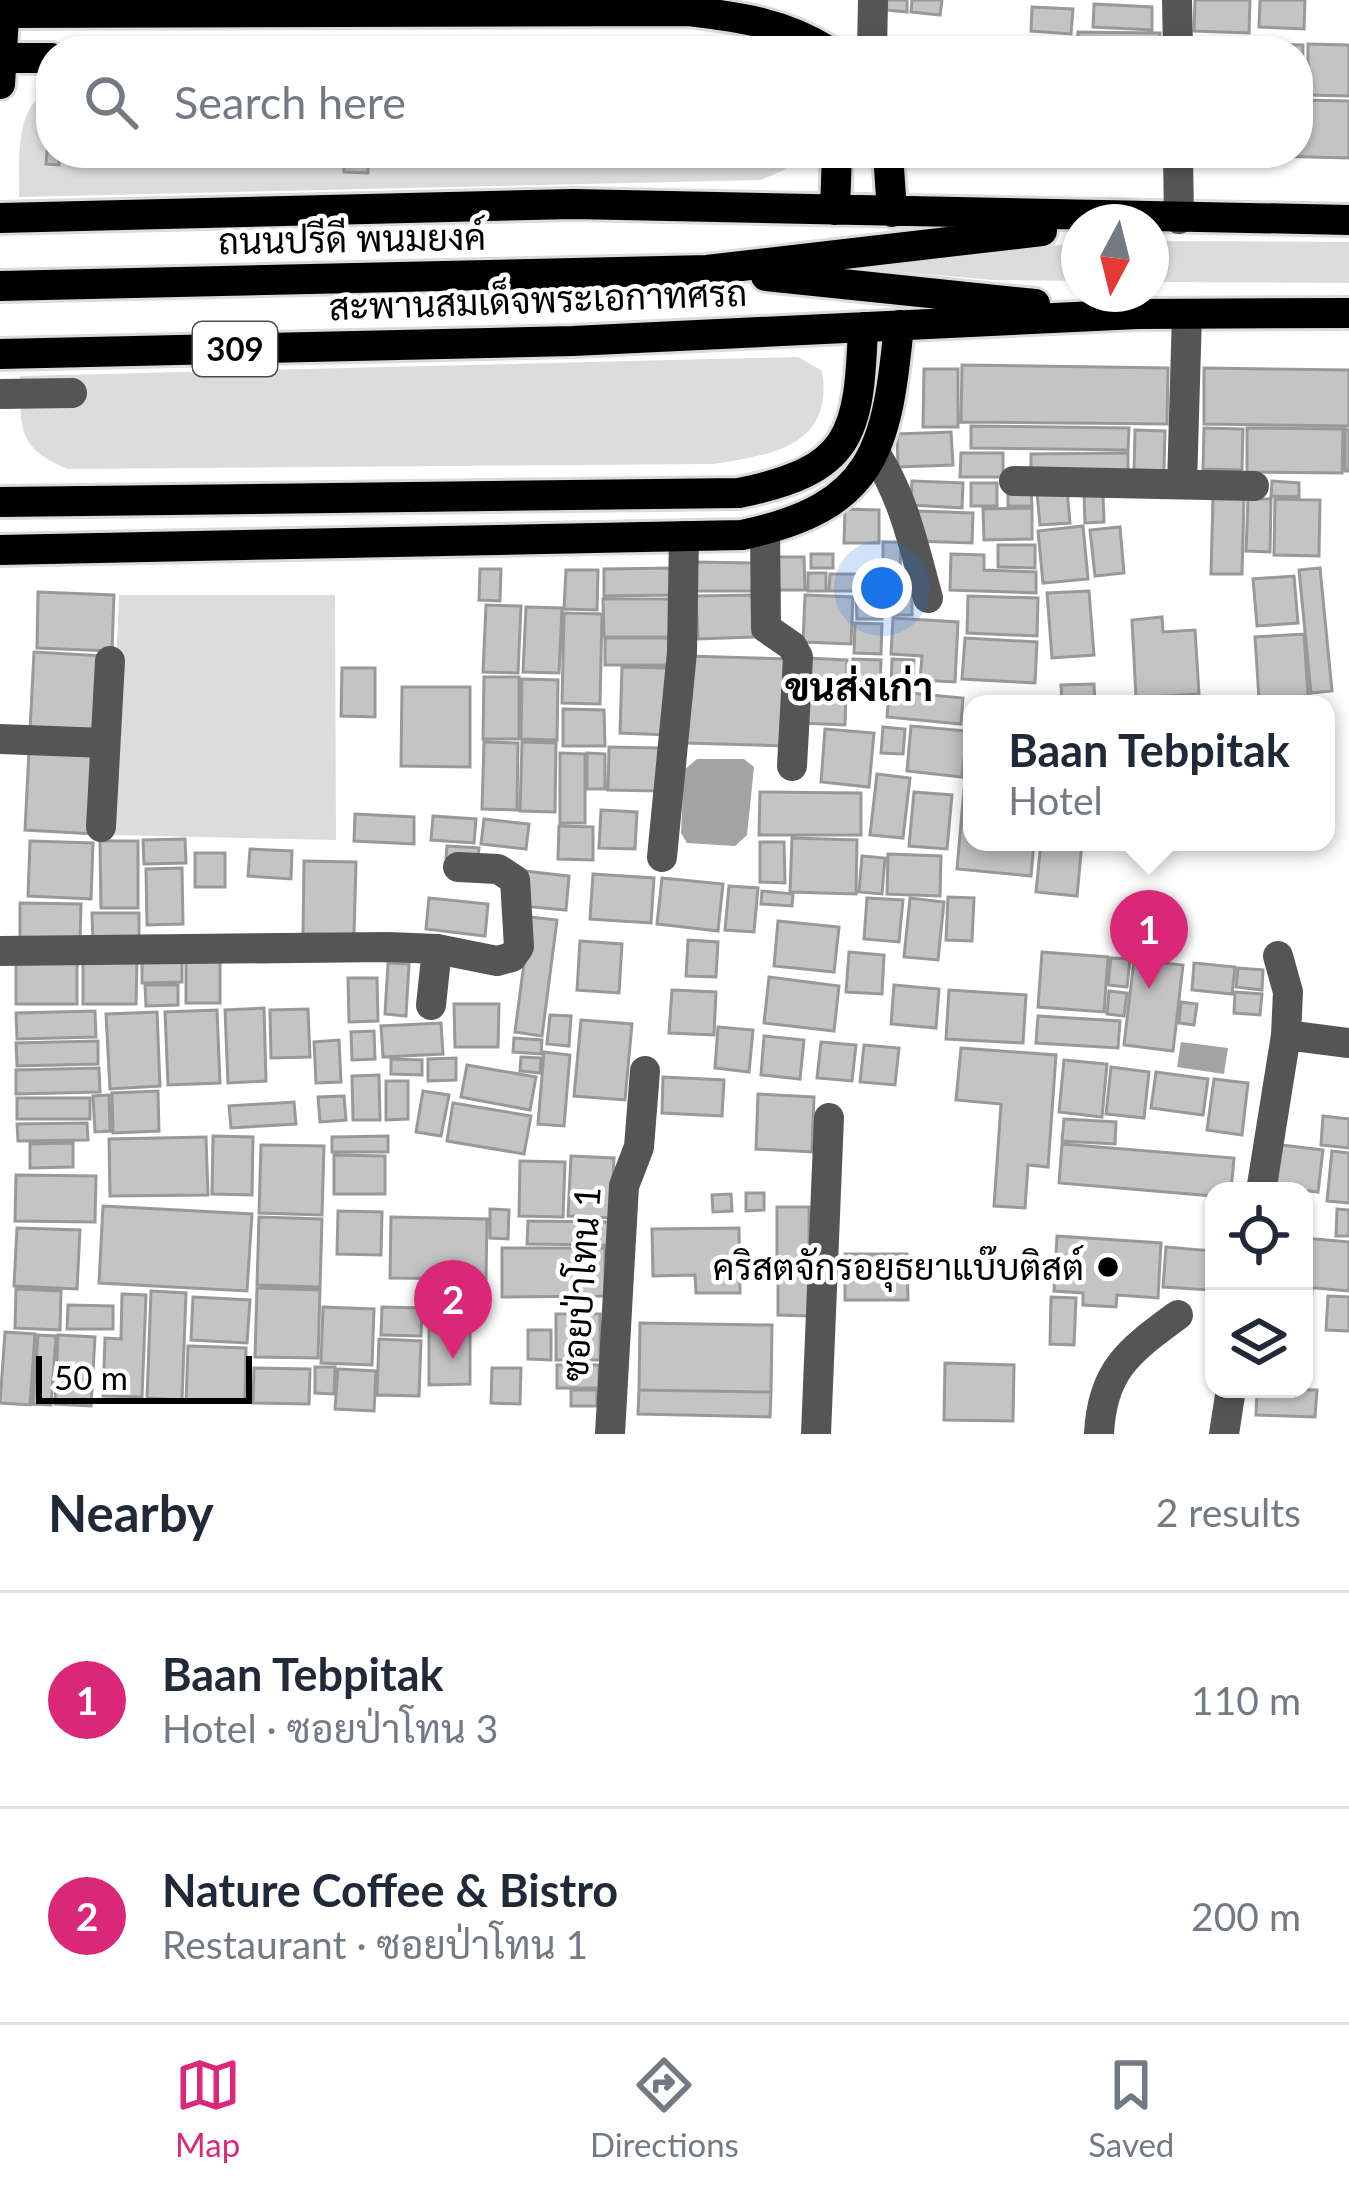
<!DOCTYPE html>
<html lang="en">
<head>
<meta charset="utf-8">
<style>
  :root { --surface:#fff; --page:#f6f6f7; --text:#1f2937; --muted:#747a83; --line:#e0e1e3; --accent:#db2777 }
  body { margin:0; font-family:Lato,Sarabun,sans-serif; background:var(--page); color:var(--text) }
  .controls { position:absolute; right:36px; bottom:36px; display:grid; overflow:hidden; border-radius:24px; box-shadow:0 3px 9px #0004 }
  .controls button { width:108px; height:108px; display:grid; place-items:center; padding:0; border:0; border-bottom:3px solid var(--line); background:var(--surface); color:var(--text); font:60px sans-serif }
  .compass { position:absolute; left:1061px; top:204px; width:108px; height:108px; border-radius:50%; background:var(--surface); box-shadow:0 3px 9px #0004; rotate:187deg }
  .scale { position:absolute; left:36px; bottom:30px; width:216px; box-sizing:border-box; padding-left:12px; border:6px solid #000; border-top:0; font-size:33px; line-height:42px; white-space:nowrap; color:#000; -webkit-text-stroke:9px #fff; paint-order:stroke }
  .you { position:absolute; left:882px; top:588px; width:42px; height:42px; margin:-30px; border:9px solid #fff; border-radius:50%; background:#1a73e8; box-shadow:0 0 0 18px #1a73e833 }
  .badge { display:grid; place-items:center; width:78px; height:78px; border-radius:50%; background:var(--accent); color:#fff; font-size:39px; font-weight:700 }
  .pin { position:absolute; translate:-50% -99px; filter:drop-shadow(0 3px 6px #0008) }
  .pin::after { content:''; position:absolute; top:63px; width:42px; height:36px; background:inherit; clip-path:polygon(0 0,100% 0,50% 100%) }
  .popup { position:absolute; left:963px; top:695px; width:372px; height:156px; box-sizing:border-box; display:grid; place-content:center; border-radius:24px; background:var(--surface); filter:drop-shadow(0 3px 9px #0005); font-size:39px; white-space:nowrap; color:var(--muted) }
  .popup b { font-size:45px; color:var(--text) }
  .popup::after { content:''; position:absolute; left:50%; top:100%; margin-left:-24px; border:24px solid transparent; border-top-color:var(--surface) }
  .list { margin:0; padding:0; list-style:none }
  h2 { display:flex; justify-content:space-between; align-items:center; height:156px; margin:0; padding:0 48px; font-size:51px }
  h2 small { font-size:39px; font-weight:400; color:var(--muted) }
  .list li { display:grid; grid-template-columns:78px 1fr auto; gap:36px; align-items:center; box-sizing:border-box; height:216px; padding:0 48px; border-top:3px solid var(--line) }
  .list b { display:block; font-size:45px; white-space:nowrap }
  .list p { margin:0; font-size:39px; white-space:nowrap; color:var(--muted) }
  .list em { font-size:39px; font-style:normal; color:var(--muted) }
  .icon { flex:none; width:66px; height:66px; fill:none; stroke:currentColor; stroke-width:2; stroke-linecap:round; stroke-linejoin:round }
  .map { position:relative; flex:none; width:1349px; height:1434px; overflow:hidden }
  .search { position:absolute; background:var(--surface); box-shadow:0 3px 9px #0004; left:36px; right:36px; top:36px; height:132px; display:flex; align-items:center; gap:30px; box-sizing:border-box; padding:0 42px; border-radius:48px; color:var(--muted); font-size:45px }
  .sheet { height:588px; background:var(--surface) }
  nav { display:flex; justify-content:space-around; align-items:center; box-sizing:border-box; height:168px; border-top:3px solid var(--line); background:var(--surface); font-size:33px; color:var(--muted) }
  nav a { display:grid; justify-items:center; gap:6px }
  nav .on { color:var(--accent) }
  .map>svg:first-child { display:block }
  .green { fill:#dcdcdc }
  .water { fill:#a3a3a3 }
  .building { fill:#c4c4c4; stroke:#999; stroke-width:3 }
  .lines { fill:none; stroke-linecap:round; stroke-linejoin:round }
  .major-casing { stroke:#dbdbdb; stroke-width:36 }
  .minor { stroke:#555; stroke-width:30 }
  .major { stroke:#000; stroke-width:30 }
  .poi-dot { fill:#000; stroke:#fff; stroke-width:4.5 }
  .labels { text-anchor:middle; stroke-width:9; stroke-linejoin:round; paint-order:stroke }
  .shield { fill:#fff; stroke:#4c4c4c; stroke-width:3 }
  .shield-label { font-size:33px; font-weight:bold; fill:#000 }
  .street-label { font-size:36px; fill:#000; stroke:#fff }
  .poi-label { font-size:36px; fill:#000; stroke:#fff; text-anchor:end }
  .neighbourhood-label { font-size:39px; font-weight:bold; fill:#000; stroke:#fff }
</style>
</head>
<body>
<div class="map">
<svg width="1349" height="1434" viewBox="0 0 1349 1434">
  <rect width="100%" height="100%" fill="#fff"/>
  <path class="green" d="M51,89V153H795L784,170L761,180L19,197C20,161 13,106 51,89Z
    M1151,241L1349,242V283L1151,282Z
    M1079,243V281L993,280L868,269V265Z
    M798,357L822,371C834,446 772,455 713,464L68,469C16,448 21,428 20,376Z
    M119,595H335L336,840L109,835Z"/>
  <path class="water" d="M697,759H744L754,767L747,835L735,846L687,843L681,833L684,770Z
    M1181,1042L1228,1048L1224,1074L1177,1067Z"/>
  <path class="building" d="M887,0H907V12L886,10Z
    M912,0H942L940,15L911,12Z
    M1195,0H1250L1249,33L1194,31Z
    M1260,0H1305L1304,29L1259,27Z
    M1094,4L1152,7V30L1093,27Z
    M1032,7L1073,9L1071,34L1031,31Z
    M1078,32L1160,33L1159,51H1077Z
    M1034,38H1072V51H1034Z
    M1200,43L1250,44V51H1200Z
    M941,44L985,46L984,51H941Z
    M1256,44L1303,45L1302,95H1298V51H1256Z
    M1308,44L1349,45V96L1308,95Z
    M1298,100L1349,101V158L1198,154L1298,153Z
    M48,141L51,153H60L59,165L46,164Z
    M344,156L368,158V173L344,172Z
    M962,365L1168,368L1167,424L961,422Z
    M1204,368L1349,370V426L1204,424Z
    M924,369H958V427H923Z
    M971,426L1129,428L1128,450L971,448Z
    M1204,428L1243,429L1242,470L1203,469Z
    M1247,428L1343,429L1342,473L1247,472Z
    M1345,429L1349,430V471H1345Z
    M1135,430L1165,431L1164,471L1134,470Z
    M951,432L953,465L898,467L897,434Z
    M961,453H1003V477H960Z
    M1128,453V471L1031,472V454Z
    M912,481L963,483L962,508L911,505Z
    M1272,481L1299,483V497L1271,496Z
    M971,483H997V506H971Z
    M1008,488H1031L1032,506H1008Z
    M1067,490L1070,523L1040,525L1037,493Z
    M1103,494L1104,522L1085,523L1084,495Z
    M1213,497L1244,498L1242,574H1211Z
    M1248,499H1271L1270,552L1246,551Z
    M1275,499L1320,500L1319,556L1274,555Z
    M1032,508V539L984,540L983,509Z
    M845,509L879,510V543H844Z
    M916,511L973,513L972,543L914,541Z
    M1083,526L1088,579L1043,583L1038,531Z
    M1120,527L1124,573L1095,576L1090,530Z
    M883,542H901L900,569H883Z
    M998,545H1035V568L998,567Z
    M811,554H833V568H811Z
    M951,554L984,555V570L1036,572V593L950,590Z
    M776,557H804L805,590H776Z
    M695,562L753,563L752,591H695Z
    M673,568L674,595L604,596V569Z
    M1320,568L1332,691L1311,693L1299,570Z
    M480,569H501L500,601L479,600Z
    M566,570H598L597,610L564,609Z
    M808,573H826V591H808Z
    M830,574H864V591H829Z
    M1294,576L1298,623L1257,626L1253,579Z
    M893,584L912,585V615H893Z
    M1089,591L1094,655L1052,658L1047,593Z
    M38,592L114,595L112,651L37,648Z
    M856,594H881L882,619H857Z
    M752,595L753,637L698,639L696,596Z
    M805,595L853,597L851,644L803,642Z
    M968,596L1038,598L1037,636L967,633Z
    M603,599H673V637H604Z
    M486,605L521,606L518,673L483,672Z
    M526,607L562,608L559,673L523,672Z
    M564,613L602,614L600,704L562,703Z
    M1162,617L1163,632L1195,630L1199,694L1136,698L1132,620Z
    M893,618L958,622L955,682L920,680L922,656L891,654Z
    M855,623L882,624L881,654L854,653Z
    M1304,634L1308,696L1259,699L1255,637Z
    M605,638H670V665H605Z
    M965,638L1037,642L1035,683L962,679Z
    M34,652L103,656L99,734L30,730Z
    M688,656L788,659L785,746L686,743Z
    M805,658L847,660L845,725L802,723Z
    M853,659L881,660L880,689L851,687Z
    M892,659L914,660L913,690H891Z
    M622,667L670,668L668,735L620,733Z
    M342,668H375V717L341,716Z
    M484,677H519V739H483Z
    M522,679L558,680L557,740L521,739Z
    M1094,684L1095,704H1062L1061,685Z
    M402,687H470V767L401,766Z
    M889,691L963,698L961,724L887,717Z
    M563,709L604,710L605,746H563Z
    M911,726L967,731L962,777L907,771Z
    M883,727L905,729L903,754L881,753Z
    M825,729L874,733L869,787L821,782Z
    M484,742L518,743L517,810L482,809Z
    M522,742L556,743L555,812L520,811Z
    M609,747L659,748L658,791L608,790Z
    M29,751L99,754L95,834L25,830Z
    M560,753L585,754V823H560Z
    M587,753L605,754V789H587Z
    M877,774L910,778L903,838L870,835Z
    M964,790L972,791V842H1034L1031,876L957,869Z
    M760,792L861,793V835H759Z
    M914,792L952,795L947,849L909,846Z
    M601,810L637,812L635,849L599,848Z
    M355,814L414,817V844L354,841Z
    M433,816L476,819L474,843L431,840Z
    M484,819L529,824L526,849L481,844Z
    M559,826L593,827V860L558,859Z
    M792,838L857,840L856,894L790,892Z
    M185,839L186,863L144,864L143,840Z
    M30,841L93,843L91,899L28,896Z
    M100,841H138V908H101Z
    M760,842H784L785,883L760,882Z
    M1041,842L1082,843L1077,896L1036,892Z
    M447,846L479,848L478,861L446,858Z
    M250,849L292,851L291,879L248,876Z
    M195,853H225V887H195Z
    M888,854L941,856L940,896L887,894Z
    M862,856L885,858L882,894L859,892Z
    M304,861L356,862L354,935L303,934Z
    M182,868L183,924L147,925L146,869Z
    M525,871L569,876L566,910L522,906Z
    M593,874L654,878L651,923L590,919Z
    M662,878L723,884L718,931L657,924Z
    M729,886L758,888L754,932L725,930Z
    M762,891L793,894L792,906L761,904Z
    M948,897L974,898L972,941L946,940Z
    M429,898L488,904L485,936L426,929Z
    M867,898L903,900L899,942L864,939Z
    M910,898L944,902L938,960L904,957Z
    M20,903L81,904L80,944L20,943Z
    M92,913H139V944H93Z
    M530,917L557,920L542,1036L515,1032Z
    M778,921L839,927L834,972L774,966Z
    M688,940L718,942L716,977L686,976Z
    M580,941L622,944L619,993L577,990Z
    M849,952L884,955L882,994L846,992Z
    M1042,952L1108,957L1104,1012L1038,1007Z
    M182,956V982L142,983V957Z
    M1111,958L1130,959L1127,987L1108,985Z
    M16,959H77V1004H16Z
    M83,959H137L136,1004H83Z
    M186,960H220V1003H186Z
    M1134,960L1183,965L1173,1051L1124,1045Z
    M388,963L409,964L406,1016L385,1014Z
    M1194,963L1235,967L1232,994L1192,990Z
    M1238,968L1263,970L1262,990L1236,987Z
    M769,977L839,986L834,1031L764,1023Z
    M348,978H377L378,1021L349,1022Z
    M145,985H178V1005L146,1006Z
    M894,985L939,989L936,1028L891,1024Z
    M672,990L716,992L714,1035L669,1033Z
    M949,990L1026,995L1023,1043L946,1039Z
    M1109,991L1127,993L1124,1016L1107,1014Z
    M1235,992L1262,994L1260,1015L1234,1013Z
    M1181,1002L1197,1004L1194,1025L1179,1023Z
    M454,1004H499L498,1047H455Z
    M264,1008L266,1081L228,1083L225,1010Z
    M308,1009L310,1057L271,1058L270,1010Z
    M217,1010L220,1083L168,1085L165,1012Z
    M95,1011L96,1037L17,1039L16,1013Z
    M157,1012L160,1086L110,1089L106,1014Z
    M550,1015L571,1016L569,1046L547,1044Z
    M1038,1016L1120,1021L1118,1048L1036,1043Z
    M581,1020L632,1024L625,1100L574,1096Z
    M441,1023L443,1054L383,1057L381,1026Z
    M718,1027L753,1030L749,1072L715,1068Z
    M374,1031L375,1059L352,1060L351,1032Z
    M764,1036L804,1040L800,1079L761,1075Z
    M514,1038L542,1040L541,1054L513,1052Z
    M339,1040L341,1082L316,1083L314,1042Z
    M98,1041V1064L17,1066L16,1043Z
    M821,1042L856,1045L852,1081L817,1078Z
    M864,1045L899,1048L895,1085L860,1082Z
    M961,1048L1056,1055L1048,1167L1028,1165L1025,1208L994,1206L1001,1104L956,1100Z
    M544,1052L570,1055L564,1126L538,1124Z
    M521,1057L541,1058L540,1073L520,1071Z
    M456,1058V1080L428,1081V1059Z
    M391,1059L422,1060V1075L391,1074Z
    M1064,1060L1107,1064L1102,1117L1059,1112Z
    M467,1065L536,1077L530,1110L461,1097Z
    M1111,1067L1149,1072L1144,1118L1106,1114Z
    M99,1068L100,1092L16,1094V1070Z
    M1156,1072L1208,1079L1203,1115L1151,1108Z
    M379,1075L380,1120H353L352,1076Z
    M663,1077L724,1080L722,1116L662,1113Z
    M1214,1079L1248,1083L1242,1135L1207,1130Z
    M386,1081H408V1119L386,1120Z
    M158,1091L159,1131L113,1133L112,1093Z
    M423,1091L449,1095L441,1136L416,1132Z
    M758,1094L814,1097L812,1152L756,1149Z
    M109,1095L110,1131L95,1132L93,1096Z
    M344,1096L346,1120L320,1122L318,1097Z
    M17,1098H90V1119H17Z
    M294,1102L296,1124L231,1128L229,1106Z
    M453,1103L531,1116L524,1154L447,1141Z
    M1323,1116L1349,1119V1148L1321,1145Z
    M1064,1119L1116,1122L1115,1144L1062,1141Z
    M87,1123L88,1140L18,1141L17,1124Z
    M213,1136L253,1137L252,1195L212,1194Z
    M388,1136V1152H332V1137Z
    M206,1137L208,1195L110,1196L109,1139Z
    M73,1143V1167L30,1168V1144Z
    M1062,1144L1234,1158L1231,1191H1214V1196L1059,1183Z
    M261,1145L324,1146L322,1215L259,1213Z
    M1282,1145L1323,1150L1318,1192L1276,1187Z
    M1332,1151L1349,1153V1203L1327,1201Z
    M334,1155L385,1156V1194H334Z
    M571,1156L614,1158L611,1218L568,1216Z
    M520,1161L565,1162L563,1217L519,1216Z
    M16,1175L96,1176L95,1222L15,1221Z
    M746,1193H764V1210L746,1211Z
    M731,1194L732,1211L713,1212L712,1195Z
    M103,1206L252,1214L247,1291L99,1283Z
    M777,1207H809V1260H777Z
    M490,1209L509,1210L508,1239L490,1238Z
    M1337,1209L1349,1210V1236H1336Z
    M338,1211L382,1212L381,1255L337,1254Z
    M259,1217L322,1219L320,1287L257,1285Z
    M391,1217L487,1219L486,1279L390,1278Z
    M528,1221L609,1222V1245L527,1244Z
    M17,1228L80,1230L77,1289L14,1286Z
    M739,1228L740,1293H696L695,1275L653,1276L652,1229Z
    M1057,1236L1161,1243L1158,1298L1117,1295L1116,1307L1083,1305V1293L1054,1291Z
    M1304,1238L1349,1242V1291L1304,1287Z
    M1166,1247L1213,1251L1210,1290L1163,1287Z
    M502,1248H605V1296L502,1297Z
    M845,1254H907L908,1300H845Z
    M778,1272L811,1273L810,1316L778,1315Z
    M257,1288L320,1290L318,1358L255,1357Z
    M16,1289L61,1291L60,1330L15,1328Z
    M151,1291L186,1293L182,1400L147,1398Z
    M1304,1291H1312L1308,1333H1304Z
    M122,1294L146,1295L142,1397L103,1396L105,1338L121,1339Z
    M1328,1296L1349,1297V1331L1326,1330Z
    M193,1297L250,1300L247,1343L191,1340Z
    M1051,1297L1076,1298L1074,1345L1050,1344Z
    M68,1305L113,1306V1329H67Z
    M323,1307L374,1309L372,1365L321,1363Z
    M382,1307L422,1308L421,1336L381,1335Z
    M556,1314H600V1360H556Z
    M429,1320H470V1384L429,1385Z
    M640,1323L772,1325L771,1392L639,1390Z
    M528,1330H551V1360L528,1359Z
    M5,1332L35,1334L30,1405L0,1403Z
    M38,1335L56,1336L51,1405L33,1404Z
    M58,1335L95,1337L91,1406L55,1404Z
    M379,1339L421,1341L419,1396L377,1395Z
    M188,1346L246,1348L245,1402L186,1401Z
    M945,1363L1014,1365L1013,1421L944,1420Z
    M557,1365H599V1388H557Z
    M315,1367H335L334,1394L315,1393Z
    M254,1368L310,1369L309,1404L253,1403Z
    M492,1368H521L520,1404L491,1403Z
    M338,1369L376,1371L374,1411L335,1409Z
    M1257,1389L1317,1390L1315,1417L1256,1415Z
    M571,1390H597V1406H571Z
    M639,1390L771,1392L770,1417L638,1414Z"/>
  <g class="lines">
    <defs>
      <path id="major" d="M5,13L689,11C740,17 784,23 828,51
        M2,58H51
        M0,84L5,0
        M888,153L892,212
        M835,210L837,153
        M0,218L573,204L1349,220
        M766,276L1035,304
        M0,286L707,270L1042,231
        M0,354L573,341L1138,314L1349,313
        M0,502L739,493C852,470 859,435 863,327
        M0,550L742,535C875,507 887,449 899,325"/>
    </defs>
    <use href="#major" class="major-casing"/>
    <path class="minor" d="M1177,0L1178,51
      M872,51L873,0
      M1178,153L1179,219
      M0,394L72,393
      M875,453C904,498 914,547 928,598
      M1014,481L1254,486
      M1182,484L1187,314
      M765,530L766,628L792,646L798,657L792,766
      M0,739L105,743
      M101,827L110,661
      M662,857L682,652L684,536
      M0,951L387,947L437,949L497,961L512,957L519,947L515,880L498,869L458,867
      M431,1005L437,949
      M1286,1035L1349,1043
      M1261,1191L1286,1035L1288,992L1278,956
      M610,1434L624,1186L639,1147L645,1071
      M816,1434L829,1118
      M1099,1434C1102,1370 1129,1351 1178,1315
      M1224,1434L1231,1389"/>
    <use href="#major" class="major"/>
  </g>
  <circle class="poi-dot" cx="1108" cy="1267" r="12"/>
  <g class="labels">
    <rect class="shield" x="193" y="322" width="84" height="54" rx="9"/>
    <g class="shield-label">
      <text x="235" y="361">309</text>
    </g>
    <g class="street-label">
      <text transform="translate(352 239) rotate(-1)" y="13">ถนนปรีดี พนมยงค์</text>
      <text transform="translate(538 300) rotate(-2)" y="13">สะพานสมเด็จพระเอกาทศรถ</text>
      <text transform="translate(581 1284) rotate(-86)" y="13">ซอยป่าโทน 1</text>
    </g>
    <g class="poi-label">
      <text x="1084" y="1280">คริสตจักรอยุธยาแบ๊บติสต์</text>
    </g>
    <g class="neighbourhood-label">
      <text x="859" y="701">ขนส่งเก่า</text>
    </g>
  </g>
</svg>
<div class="controls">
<button><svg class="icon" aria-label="locate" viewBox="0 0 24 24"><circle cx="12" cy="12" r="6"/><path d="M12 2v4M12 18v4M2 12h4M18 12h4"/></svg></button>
<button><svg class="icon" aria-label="layers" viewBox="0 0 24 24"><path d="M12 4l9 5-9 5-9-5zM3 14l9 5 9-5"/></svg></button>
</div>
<svg class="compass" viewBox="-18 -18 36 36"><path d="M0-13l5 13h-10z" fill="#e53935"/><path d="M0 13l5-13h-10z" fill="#747a83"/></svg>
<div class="scale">50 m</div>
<div class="you"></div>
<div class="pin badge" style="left:1149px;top:989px">1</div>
<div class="popup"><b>Baan Tebpitak</b>Hotel</div>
<div class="pin badge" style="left:453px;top:1359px">2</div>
<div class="search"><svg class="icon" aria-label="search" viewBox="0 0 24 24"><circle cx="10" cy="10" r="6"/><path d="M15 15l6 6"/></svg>Search here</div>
</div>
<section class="sheet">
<h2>Nearby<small>2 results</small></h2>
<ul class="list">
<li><span class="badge">1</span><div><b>Baan Tebpitak</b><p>Hotel · ซอยป่าโทน 3</p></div><em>110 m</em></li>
<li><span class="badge">2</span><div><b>Nature Coffee &amp; Bistro</b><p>Restaurant · ซอยป่าโทน 1</p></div><em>200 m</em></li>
</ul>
</section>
<nav>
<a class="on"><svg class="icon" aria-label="map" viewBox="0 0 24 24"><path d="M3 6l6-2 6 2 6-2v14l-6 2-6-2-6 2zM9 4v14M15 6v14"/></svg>Map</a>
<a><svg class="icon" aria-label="directions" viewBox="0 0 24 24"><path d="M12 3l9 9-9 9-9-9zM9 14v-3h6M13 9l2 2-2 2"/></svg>Directions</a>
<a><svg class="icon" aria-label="saved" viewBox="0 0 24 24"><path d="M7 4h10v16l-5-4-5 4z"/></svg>Saved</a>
</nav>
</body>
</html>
